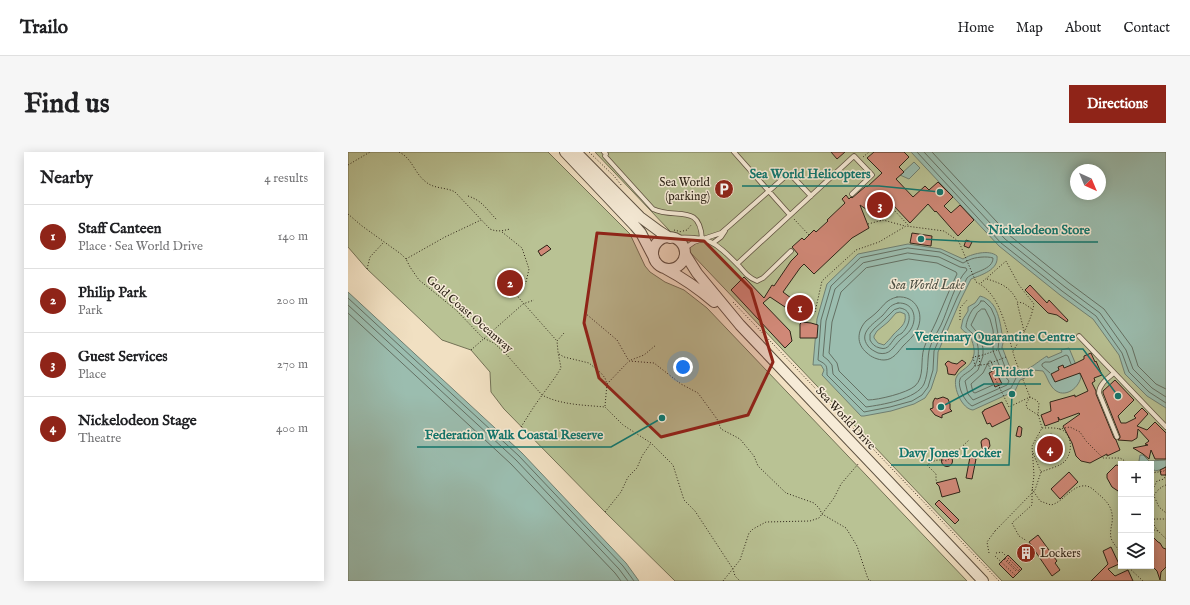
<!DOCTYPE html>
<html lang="en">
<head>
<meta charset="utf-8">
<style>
  :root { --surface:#fff; --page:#f6f6f6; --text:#202124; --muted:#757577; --line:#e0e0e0; --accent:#8f2418 }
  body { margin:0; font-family:"IM FELL English",serif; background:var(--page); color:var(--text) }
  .controls { position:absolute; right:12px; bottom:12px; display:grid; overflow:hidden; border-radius:0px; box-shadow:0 2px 10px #0003 }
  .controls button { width:36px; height:36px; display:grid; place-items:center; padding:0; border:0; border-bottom:1px solid var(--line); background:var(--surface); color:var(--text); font:20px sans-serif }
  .compass { position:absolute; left:722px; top:12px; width:36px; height:36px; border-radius:50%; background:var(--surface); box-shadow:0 2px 10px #0003; rotate:136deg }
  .you { position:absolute; left:335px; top:215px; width:14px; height:14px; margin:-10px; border:3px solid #fff; border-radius:50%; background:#1a73e8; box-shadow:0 0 0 6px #1a73e833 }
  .badge { display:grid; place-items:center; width:26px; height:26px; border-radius:50%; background:var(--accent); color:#fff; font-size:13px; font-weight:700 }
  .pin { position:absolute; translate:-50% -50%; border:2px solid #fff; box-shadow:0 1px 4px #0006 }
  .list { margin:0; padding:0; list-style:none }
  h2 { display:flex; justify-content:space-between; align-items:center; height:52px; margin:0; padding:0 16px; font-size:17px }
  h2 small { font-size:13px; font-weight:400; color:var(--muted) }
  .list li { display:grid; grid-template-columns:26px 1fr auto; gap:12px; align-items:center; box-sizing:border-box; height:64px; padding:0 16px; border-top:1px solid var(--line) }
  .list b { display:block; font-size:15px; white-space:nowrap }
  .list p { margin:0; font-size:13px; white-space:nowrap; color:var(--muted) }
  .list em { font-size:13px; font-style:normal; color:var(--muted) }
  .icon { flex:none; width:22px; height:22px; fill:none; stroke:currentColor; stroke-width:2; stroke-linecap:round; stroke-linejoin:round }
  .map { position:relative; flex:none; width:818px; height:429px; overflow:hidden; border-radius:0px }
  header { display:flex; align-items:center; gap:24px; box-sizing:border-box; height:56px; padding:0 20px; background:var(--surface); border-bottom:1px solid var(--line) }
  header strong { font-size:19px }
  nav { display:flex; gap:22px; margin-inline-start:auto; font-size:14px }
  .intro { display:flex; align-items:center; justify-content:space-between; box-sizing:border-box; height:96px; padding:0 24px }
  h1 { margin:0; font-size:28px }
  .button { padding:10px 18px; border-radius:0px; background:var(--accent); color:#fff; font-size:14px; font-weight:700 }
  main { display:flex; gap:24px; padding:0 24px }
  aside { flex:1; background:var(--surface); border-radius:0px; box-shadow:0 2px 10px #0003 }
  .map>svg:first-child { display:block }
  .green { fill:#b9c294; stroke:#737256; fill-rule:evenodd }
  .water { fill:#9bbdaf; stroke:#6f7f72; fill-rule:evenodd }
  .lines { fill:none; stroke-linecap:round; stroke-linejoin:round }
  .shore { stroke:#647063; stroke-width:1 }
  .building { fill:#d08877; stroke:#2d2317 }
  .service-casing { stroke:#5e5242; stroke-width:5.5 }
  .tertiary-casing { stroke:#5e5242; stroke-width:12 }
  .path { stroke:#2d2317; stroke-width:1; stroke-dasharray:1 2; stroke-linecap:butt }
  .service { stroke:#f6ebd7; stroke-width:4 }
  .tertiary { stroke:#f6ebd7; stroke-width:10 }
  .path-bridge { stroke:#2d2317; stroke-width:1; stroke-dasharray:1 2; stroke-linecap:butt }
  .marked { fill:#8f2418; fill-opacity:0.2; stroke:#8f2418; stroke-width:3; stroke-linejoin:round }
  .labels { text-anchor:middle; stroke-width:3; stroke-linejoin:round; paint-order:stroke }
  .poi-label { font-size:12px; fill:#2d2317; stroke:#f6ebd7; text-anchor:end }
  .street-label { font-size:12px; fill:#2d2317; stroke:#f6ebd7 }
  .water-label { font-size:13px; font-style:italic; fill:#4e5145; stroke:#f6ebd7 }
  .leader { fill:none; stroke:#0f766e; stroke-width:1.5 }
  .callout-dot { fill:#0f766e; stroke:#f6ebd7; stroke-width:1.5 }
  .callout-label { font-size:13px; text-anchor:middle; font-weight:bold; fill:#0f766e; stroke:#f6ebd7; stroke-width:3; stroke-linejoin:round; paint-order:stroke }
</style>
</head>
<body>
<header>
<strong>Trailo</strong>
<nav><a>Home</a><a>Map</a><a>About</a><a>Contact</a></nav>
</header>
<div class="intro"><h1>Find us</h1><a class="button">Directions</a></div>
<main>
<aside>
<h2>Nearby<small>4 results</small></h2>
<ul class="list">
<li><span class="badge">1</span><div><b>Staff Canteen</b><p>Place · Sea World Drive</p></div><em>140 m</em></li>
<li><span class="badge">2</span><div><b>Philip Park</b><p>Park</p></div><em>200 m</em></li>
<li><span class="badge">3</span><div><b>Guest Services</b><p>Place</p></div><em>270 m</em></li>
<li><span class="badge">4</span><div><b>Nickelodeon Stage</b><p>Theatre</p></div><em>400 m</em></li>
</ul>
</aside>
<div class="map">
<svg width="818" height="429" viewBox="0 0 818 429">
  <rect width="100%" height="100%" fill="#f1e0c2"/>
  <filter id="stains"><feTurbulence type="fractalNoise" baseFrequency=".005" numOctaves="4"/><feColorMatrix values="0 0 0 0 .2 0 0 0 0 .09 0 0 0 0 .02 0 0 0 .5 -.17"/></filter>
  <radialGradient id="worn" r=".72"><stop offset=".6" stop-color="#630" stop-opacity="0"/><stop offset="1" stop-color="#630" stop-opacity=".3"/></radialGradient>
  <path class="green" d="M0,0H200L282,82L297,114L302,120L317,130L336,138L359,156L619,429H327L257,360L156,257L143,240L142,220L123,198L94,188L19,117L0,95Z
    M247,0H590L818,235V429H654ZM773,312H803V414H773Z"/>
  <path class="water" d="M563,0H818V256L799,244L777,222L771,203L745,167L712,143L651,94ZM728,18H752V42H728Z
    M566,10L572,16L561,27L552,23Z
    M560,92L593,97L615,107C623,102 641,97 649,104C651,118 633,123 623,127L613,147L590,200L589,219L583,237L577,246L566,252L543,259L516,264H513L474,223L476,218L473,213H465L469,167L479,132L510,102ZM552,160L557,162C559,173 551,176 545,183C542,187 539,190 536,193L530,191L526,186V184L529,179L540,170L548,161Z
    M0,140L174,301L278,411L291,429H0Z
    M632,144C651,149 652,171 655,188V191L654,195L663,218C678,223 687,211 699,204L700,206L714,200L713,198L721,196L733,225C730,238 714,248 704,235C700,230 699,224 695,219L685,218L680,221L677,226L672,228L667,239L625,258C614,257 605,236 608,226C611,217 624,217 626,202C627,197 624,186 620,182C617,180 615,179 613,176L615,167L620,159V155L627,151Z
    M792,303H795L801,309L818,308V314L815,317L807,319L803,314V312H793L791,309Z"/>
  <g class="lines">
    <path class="shore" d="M569,0L653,91L714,139L748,164L774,201L781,220L801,240L818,251
      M576,0L657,87L717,135L752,161L778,198L785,217L804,236L818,245
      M584,0L661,83L721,131L756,157L784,195L790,214L808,232L818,237
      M560,96L592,100L615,111C617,110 619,109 621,108C627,105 639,104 645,106C645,118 626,119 619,126L609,146L586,199L585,218L580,235L574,243L564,249L542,255L516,260L479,223C479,213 479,213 470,208L473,168L483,134L512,106Z
      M560,101L591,105L612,115L618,116L619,118C607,130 600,158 593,173C589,181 583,190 581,199C579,210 581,219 576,232C569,247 533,253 518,255L485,222L484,213L480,208L475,204L478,169L487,137L515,111Z
      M561,107L589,111L608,120L609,122C601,138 595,154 588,170C584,179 579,187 576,196C572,208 577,225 567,234C559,241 530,248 520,248L491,219L489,211L481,201L484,170L493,140L518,116Z
      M549,145C568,143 577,162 569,178C565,185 560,189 555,194C550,200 545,208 536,208C530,208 523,205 519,201C508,192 509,179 518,169C522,166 526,163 530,159C537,152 538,148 549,145Z
      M0,146L171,304L275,414L286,429
      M633,149H636L643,156L647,165L651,188L650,197L659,220L667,224L668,226L663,236L624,254C617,250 609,235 612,227C614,223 621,220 624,217C633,208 632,191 624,181C622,179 619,177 618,175C618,170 622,160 626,156C629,154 631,153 633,149Z
      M550,151C565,150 570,165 563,177C560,182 556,184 552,188C545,195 542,204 530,201C526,199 522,197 520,194C510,181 525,172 534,164C540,158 541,153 550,151Z
      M0,153L168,308L271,417L280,429
      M552,156C566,158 562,173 554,181C553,182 550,183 549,184C543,189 541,199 532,196C527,195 524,192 522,188V182L526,177L537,167L546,158Z
      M634,157H637L642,167L645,178L646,189L645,194V199L655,222L661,229L659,233L625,248L620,242L617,229L630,218L635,204V196L631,183L623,173L629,161Z
      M0,161L163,312L267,421L273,429
      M702,221L694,214V212L697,210H702L718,203L720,204L723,212
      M645,233L627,241L625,240L623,232L635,221L641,209H643L646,217"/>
  </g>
  <path class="building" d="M483,0H497L489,7Z
    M526,0H556L561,5L551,15L556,20L548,27L565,45L577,34L581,38L590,30L605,45L596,54L603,61L612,53L626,68L610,84L588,59L587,60L580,52L562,71L545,53L540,62L534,64H528L512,53L521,76L504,86L466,122L456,112L452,116L435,140L443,146L437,155L422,145L415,151L442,179L444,189L437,196L383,138L396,125L416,146L424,133L426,134L443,109L450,102L444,95L454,86L456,88L466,78L468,80L480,69L479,68L497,51L494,47L498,43L501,47L503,45L504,46L518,34L519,35L534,21L519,6Z
    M564,81L584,84L583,94L562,91Z
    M618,88L624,90L621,96L616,94Z
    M199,93L203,97L193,104L190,99Z
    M682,133L699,151L701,148L720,168L719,170L709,163L700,161L677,138Z
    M449,147L459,150L455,165L445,163Z
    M454,170L463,171L470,173L469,186H452V172Z
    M743,201L747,210L748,209L754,223L746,226L747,229L744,231L748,239V242L766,286L768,288L772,298L759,304V302L742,311L733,309L728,304L724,291L715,274L732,262L731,261L712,268L710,265L711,269L697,274L693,263L703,259L702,250L727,243V245L740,239L732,221L707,230L703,222L711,218L710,215L715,213L716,216L728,211L736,207V204Z
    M614,208L618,211L611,217L607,223L600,222L599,215L597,212L600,209L604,211L609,212Z
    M647,218L654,232L647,235L641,221Z
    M767,228L786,248L770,264L773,271H778L788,266L786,264L794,256L800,262L789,274L799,278L807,270L818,281V307H807L803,298L801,307L795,302L785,296L800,293L797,292L801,289L790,277L789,286L784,289L770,288L772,286V284L755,241V239Z
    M595,245L600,247L602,252V257L604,259L594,263V266L587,263L582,257L585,256V250L587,246L589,247Z
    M654,250L662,266L644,275L642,271L639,272L634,260L636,259V258Z
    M671,274L674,276L673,284L672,285L668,284L670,275Z
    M703,282L713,288L714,293L716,298L713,302L711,308L701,311L696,308L691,306L690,300L688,295L691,291L693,285H698Z
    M638,286L641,288L642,294L640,297L637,298L634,296L633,290L634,288Z
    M593.5 309a5.5 5.5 0 1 1 11 0a5.5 5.5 0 1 1-11 0Z
    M622,305L628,307L624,327L618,326Z
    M768,313L773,314V341L764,335L759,326V322Z
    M818,315V323H813L812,318Z
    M721,320L730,330L712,347L703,337Z
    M608,326L612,340L594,345L591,334L588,331Z
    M591,348L611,368L607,372L587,352Z
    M690,383L709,409L707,411L712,418L704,424L681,390Z
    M803,383L810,390L812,391L815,396L818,397V415L813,420L812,428L809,419L803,413Z
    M763,395L771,412L760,417L767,424L780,418L785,429H743L760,412L755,399Z
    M660,403L674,417L665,426L651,412Z"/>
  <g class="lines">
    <defs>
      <path id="service" d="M256,0L258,2L257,4L305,57C327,68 352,50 354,87
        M386,0L442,63
        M324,86C361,83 367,90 392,115C397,121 401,126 409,129L415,126L443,99
        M365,91L373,85L377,79
        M336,97L346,90L373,81L380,75L439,23L445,25L463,44
        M389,112L506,4L524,23L504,42
        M731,184L818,275
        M766,221C760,226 751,232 751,241L769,285"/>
      <path id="tertiary" d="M217,0L287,74L293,81L305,104
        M228,0L292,65L311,79L322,86
        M305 101a16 16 0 1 1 32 0a16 16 0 1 1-32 0Z
        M337,102L349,121L392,173L635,429
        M318,117C335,126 351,137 366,150"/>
    </defs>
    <use href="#service" class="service-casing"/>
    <use href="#tertiary" class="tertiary-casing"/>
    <path class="path" d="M51,0C65,7 66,21 78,30C86,37 98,35 107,40L142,77C149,80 154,79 162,77
      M241,0L266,24L274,34
      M515,5L521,0
      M0,13L22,0
      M120,44C135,49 138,57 149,68
      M0,62L14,74L53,102L58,107L62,115L71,128L108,158L135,186L146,191L158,202L194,243C213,253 236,253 257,255L275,273L303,291L325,313L336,348L347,359L385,417L387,424L392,429
      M446,67L461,83
      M532,69L540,63L545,57L561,74
      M520,72L535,68L557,74
      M326,78L334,80
      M335,79L339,78L344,72
      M154,80L174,96L181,117L178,130L172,138L170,145L209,189
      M58,107L97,85L133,68
      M19,117L22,105L35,91
      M639,127C652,131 663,135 669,149
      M633,131L658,109L671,133L686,152C683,169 674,185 665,199
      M385,150L651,429
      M467,160L474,129L508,98L531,90L558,74L596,79L606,86L611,90L628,130C654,142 659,182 667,207C672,220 677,233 682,245L688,248L691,251L690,262L694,276L684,294L686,323L684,339V353L664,371L671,384L679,389
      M237,161L269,188L281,209L306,211L333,232L350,241L369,267L373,277L392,287L406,304L410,314L438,341L466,351L471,356L474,362L498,376L509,394L520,427L523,429
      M612,168V156L620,147
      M676,179L669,150L675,151L684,157
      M123,198L175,152L186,148
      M211,202L216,205L241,211L253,221L257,226L259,232L257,254
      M631,204L625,205L627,214L640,212
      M658,205L640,212L661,255L682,245
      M283,208L296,203L308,193
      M632,213L631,204L638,202L654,196
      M259,232L280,210
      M682,245L678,252L679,256L690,263
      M173,275L187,253L208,224L213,216L210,200L209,189L216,181
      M711,277L722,275L732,280L738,289L755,306H772L782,312
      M685,301L693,320L687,338
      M693,320C700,317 710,315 716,310C724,303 725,286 716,279C710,275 701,276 694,276
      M803,330L804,329V321L816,319L818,317
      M590,331L588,328V322L579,313C586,308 590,307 599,309L621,288
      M818,333C814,334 807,340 806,344L811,355L818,361
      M803,336L806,335L809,329L816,327L818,322
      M684,337L692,349L703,353C715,350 722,336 734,334C740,333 744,336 748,340C759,349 766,356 764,371C763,376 762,381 763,386C765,392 770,396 773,402
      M257,360L273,340L280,325L289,316L294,304L303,291
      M803,366L806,367H818
      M806,367C804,376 813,381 818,387
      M803,377L810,379
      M641,401L639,390L647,379
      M648,401L654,400L672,418L670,419L657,406L656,407L669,420
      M647,404L667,423
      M779,414L795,429
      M375,429L392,408L401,381L405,377L418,370L462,369L471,366L486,346L493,332L511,311"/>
    <use href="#service" class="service"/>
    <use href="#tertiary" class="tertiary"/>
    <path class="path-bridge" d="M647,379L687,338"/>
  </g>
  <path class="marked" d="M249,81L356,89L403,137L425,210L400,263L313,285L251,226L236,171Z"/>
  <defs>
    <symbol id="parking-disc" viewBox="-11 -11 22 22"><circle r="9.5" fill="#8f2418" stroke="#f6ebd7"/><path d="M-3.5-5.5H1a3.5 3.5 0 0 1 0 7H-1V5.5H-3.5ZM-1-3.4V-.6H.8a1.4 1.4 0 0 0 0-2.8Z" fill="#fff"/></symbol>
    <symbol id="building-disc" viewBox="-11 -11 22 22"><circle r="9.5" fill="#8f2418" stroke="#f6ebd7"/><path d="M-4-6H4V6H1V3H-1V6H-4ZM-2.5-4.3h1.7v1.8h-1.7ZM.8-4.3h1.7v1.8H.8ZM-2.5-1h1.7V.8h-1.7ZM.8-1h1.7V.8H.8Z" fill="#fff"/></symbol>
  </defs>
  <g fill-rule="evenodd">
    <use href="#parking-disc" x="365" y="26" width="22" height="22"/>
    <use href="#building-disc" x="667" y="390" width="22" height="22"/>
  </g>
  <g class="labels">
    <g class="poi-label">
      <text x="362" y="34">Sea World<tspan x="362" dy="14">(parking)</tspan></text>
      <text x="692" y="405" text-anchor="start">Lockers</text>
    </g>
    <g class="street-label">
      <text transform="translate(122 162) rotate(41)" y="4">Gold Coast Oceanway</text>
      <text transform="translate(498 266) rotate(47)" y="4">Sea World Drive</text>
    </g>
    <g class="water-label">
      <text x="579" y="137">Sea World Lake</text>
    </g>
  </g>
  <path class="leader" d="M592 40L531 34H394M573 87L632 90H750M770 244L735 197H558M593 255L636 232H693M314 266L263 295H69M664 242L661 313H543"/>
  <g class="callout-dot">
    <circle cx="592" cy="40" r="4"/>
    <circle cx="573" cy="87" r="4"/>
    <circle cx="770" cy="244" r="4"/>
    <circle cx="593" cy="255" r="4"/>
    <circle cx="314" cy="266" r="4"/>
    <circle cx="664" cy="242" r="4"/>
  </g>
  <g class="callout-label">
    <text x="462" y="26">Sea World Helicopters</text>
    <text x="691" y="82">Nickelodeon Store</text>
    <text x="647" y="189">Veterinary Quarantine Centre</text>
    <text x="665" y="224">Trident</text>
    <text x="166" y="287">Federation Walk Coastal Reserve</text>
    <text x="602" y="305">Davy Jones Locker</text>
  </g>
  <rect width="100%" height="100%" filter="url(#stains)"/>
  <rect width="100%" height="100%" fill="url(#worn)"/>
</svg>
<div class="controls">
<button>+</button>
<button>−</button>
<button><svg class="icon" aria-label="layers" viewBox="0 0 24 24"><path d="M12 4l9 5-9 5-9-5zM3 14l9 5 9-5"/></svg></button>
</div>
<svg class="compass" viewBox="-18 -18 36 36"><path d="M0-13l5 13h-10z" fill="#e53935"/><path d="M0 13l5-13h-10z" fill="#757577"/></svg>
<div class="you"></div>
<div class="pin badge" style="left:452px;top:156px">1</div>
<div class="pin badge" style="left:162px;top:131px">2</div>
<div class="pin badge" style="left:532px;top:53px">3</div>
<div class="pin badge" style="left:702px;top:297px">4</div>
</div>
</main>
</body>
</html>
